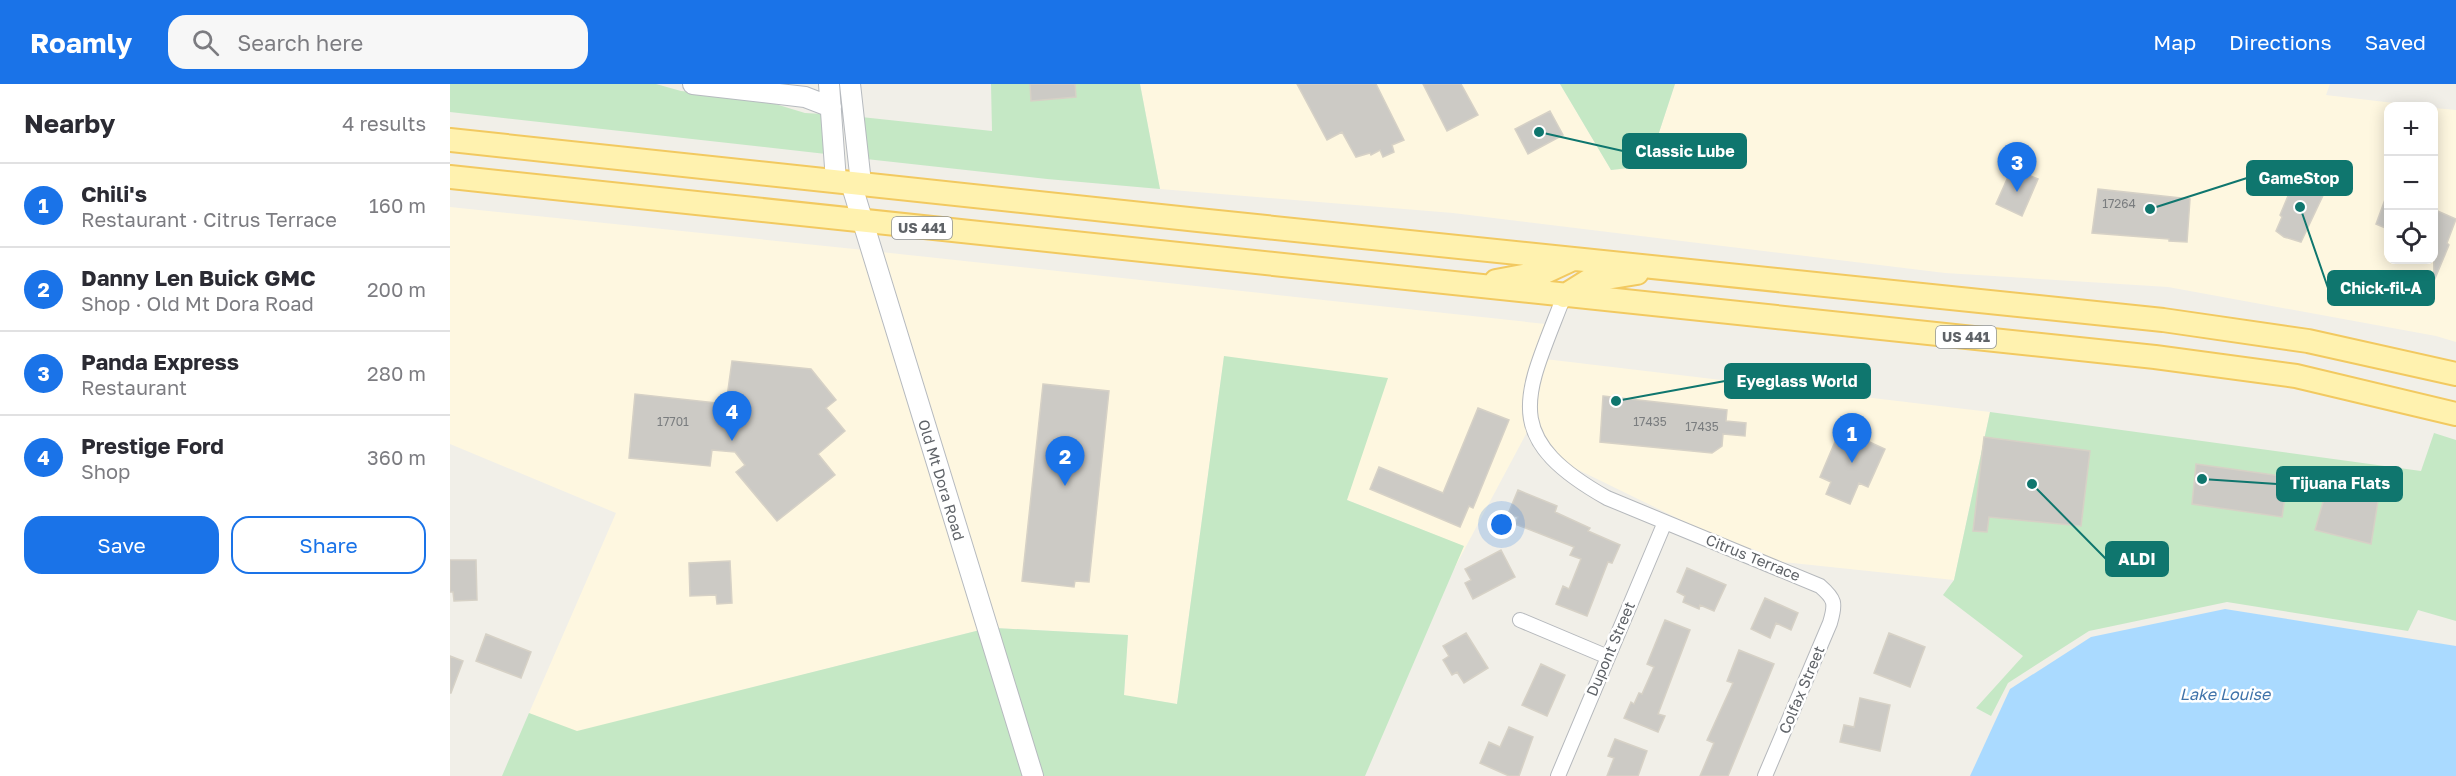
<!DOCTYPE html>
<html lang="en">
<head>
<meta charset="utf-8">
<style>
  :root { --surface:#fff; --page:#f7f7f7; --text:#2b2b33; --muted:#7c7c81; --line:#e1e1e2; --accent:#1a73e8 }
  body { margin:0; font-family:"Golos Text",sans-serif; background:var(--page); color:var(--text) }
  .controls { position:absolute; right:18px; top:18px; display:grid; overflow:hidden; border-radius:12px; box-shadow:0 3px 15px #0003 }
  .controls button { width:54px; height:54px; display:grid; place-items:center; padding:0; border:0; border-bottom:2px solid var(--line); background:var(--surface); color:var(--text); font:30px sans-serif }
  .you { position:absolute; left:1052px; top:441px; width:21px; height:21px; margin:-15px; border:4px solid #fff; border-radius:50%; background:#1a73e8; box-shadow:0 0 0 9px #1a73e833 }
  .badge { display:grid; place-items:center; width:39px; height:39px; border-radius:50%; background:var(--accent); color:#fff; font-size:20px; font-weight:700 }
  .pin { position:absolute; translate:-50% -50px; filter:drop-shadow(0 2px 3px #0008) }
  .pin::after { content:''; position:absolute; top:32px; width:21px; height:18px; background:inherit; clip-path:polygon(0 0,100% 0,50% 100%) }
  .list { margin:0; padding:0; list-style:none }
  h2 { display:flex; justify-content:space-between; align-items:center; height:78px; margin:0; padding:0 24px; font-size:26px }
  h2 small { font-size:20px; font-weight:400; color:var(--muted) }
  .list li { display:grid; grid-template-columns:39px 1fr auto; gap:18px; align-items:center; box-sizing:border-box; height:84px; padding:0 24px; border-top:2px solid var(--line) }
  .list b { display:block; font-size:22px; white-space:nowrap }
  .list p { margin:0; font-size:20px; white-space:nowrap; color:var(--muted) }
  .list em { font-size:20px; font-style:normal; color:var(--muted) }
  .actions { display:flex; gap:12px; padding:18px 24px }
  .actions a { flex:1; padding:14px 0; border:2px solid var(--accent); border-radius:18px; text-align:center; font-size:21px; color:var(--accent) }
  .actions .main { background:var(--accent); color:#fff }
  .icon { flex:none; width:33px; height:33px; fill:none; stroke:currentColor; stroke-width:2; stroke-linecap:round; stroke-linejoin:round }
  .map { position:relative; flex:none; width:2006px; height:692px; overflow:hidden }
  header { display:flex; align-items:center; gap:36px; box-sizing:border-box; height:84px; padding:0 30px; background:var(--accent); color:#fff }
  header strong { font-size:28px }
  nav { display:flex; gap:33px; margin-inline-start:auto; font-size:21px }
  .search { width:420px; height:54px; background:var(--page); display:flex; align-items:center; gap:15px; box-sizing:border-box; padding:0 21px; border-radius:18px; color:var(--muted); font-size:22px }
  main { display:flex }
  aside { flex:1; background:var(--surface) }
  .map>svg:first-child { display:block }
  .commercial { fill:#fef7e0 }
  .green { fill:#c5e8c5 }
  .water { fill:#aadaff }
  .building { fill:#cccac5; stroke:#d6d1c6; stroke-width:1.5 }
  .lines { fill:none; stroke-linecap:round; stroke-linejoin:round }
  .street-casing { stroke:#b5b8bc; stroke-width:16 }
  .secondary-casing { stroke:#b6babf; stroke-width:22 }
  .primary-casing { stroke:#f2c960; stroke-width:26 }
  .street { stroke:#fff; stroke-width:14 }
  .secondary { stroke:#fff; stroke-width:20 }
  .primary { stroke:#fff2af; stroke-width:22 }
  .labels { text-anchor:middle; stroke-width:5; stroke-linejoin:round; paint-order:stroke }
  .number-label { font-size:12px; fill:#7a7d7f }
  .shield { fill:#fff; stroke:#8f9295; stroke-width:1.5 }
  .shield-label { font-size:14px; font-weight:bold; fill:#5f6368 }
  .street-label { font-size:15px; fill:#5f6368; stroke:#fff }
  .water-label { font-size:16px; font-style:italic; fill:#4174aa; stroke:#fff }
  .leader { fill:none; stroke:#0f766e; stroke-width:2 }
  .callout-dot { fill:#0f766e; stroke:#fff; stroke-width:2 }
  .callout { fill:#0f766e; stroke:#0f766e; stroke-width:2 }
  .callout-label { font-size:16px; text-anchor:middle; font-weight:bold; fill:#fff }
</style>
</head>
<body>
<header>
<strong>Roamly</strong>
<div class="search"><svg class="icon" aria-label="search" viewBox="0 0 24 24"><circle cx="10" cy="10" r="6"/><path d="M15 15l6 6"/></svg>Search here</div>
<nav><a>Map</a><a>Directions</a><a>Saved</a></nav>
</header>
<main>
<aside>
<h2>Nearby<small>4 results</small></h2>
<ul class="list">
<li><span class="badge">1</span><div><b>Chili's</b><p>Restaurant · Citrus Terrace</p></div><em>160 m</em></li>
<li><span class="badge">2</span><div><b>Danny Len Buick GMC</b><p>Shop · Old Mt Dora Road</p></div><em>200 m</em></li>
<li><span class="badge">3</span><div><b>Panda Express</b><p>Restaurant</p></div><em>280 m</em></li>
<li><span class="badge">4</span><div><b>Prestige Ford</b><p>Shop</p></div><em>360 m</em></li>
</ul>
<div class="actions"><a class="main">Save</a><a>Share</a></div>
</aside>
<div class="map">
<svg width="2006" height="692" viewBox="0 0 2006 692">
  <rect width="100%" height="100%" fill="#f1efe8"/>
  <path class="commercial" d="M690,0H1110L1161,86L1198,82L1225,0H1880L1876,11L1969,22H1938V176H1984V24L2006,26V258L1986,252L1718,203L1495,189L1003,129L710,105Z
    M0,123L414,166L530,546L126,648L79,629L166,429L0,360Z
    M431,168L1105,241L1095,275L1540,328L1504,496L1313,476L1106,375L1089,349L1085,333L1004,485L1013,462L897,416L774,273L727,620L674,612L678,551L545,544Z"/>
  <path class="green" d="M0,0H206L231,7L309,15L355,29L373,30L376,70L0,28Z
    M541,0H690L710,105L597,95L416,75L411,33L542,47Z
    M1110,0H1225L1198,82L1161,86Z
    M774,272L938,294L897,416L1014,462L915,692H591L545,544L678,551L674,611L727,620Z
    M1540,328L1971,387L1984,349L2006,356V537L1968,526L1958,547L1777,518L1639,547L1558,599L1541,632L1526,624L1573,572L1493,511L1504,496Z
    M530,546L574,692H52L79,629L127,647Z"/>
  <path class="water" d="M1775,525L2006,562V692H1520L1560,605L1641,553Z"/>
  <path class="building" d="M580,0H625L626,13L581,17Z
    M847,0H926L954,56L942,61L944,68L933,73L930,66L921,71L920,69L906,73L892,48L877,56Z
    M973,0H1011L1028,31L997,47Z
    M1100,27L1113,51L1078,70L1065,45Z
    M1562,84L1588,95L1572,132L1546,120Z
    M1848,88L1878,101L1851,158L1834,153L1826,147L1832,133L1830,131Z
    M1648,105L1740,115L1737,158L1719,157V155L1642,149Z
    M1937,110H1938V145L1926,140Z
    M1983,125L2006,135L1997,159L1999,161L1984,197Z
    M282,277L361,285L386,316L376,324L395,347L368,370L385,391L327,437L286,388L295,381L285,368L262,366L260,382L179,374L185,310L276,320Z
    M593,300L659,307L639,498L625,497L624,503L572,497Z
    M1153,312L1277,326L1276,337L1296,339L1295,352L1273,350L1272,362L1262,369L1150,358Z
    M1028,324L1059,336L1023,424L1019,422L1010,443L920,405L929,383L993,409Z
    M1401,341L1416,347L1413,355L1435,365L1418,403L1409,399L1400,420L1376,410L1381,398L1370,393L1390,346L1398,349Z
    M1534,353L1640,367L1631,442L1539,433L1537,448L1523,447Z
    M1746,380L1838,393L1832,433L1742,420Z
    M1878,401L1928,417L1921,460L1865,446Z
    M1068,406L1107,422L1105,428L1140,444L1138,447L1170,461L1162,479L1158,478L1137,532L1106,520L1113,502L1119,505L1131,475L1120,471L1124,463L1065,440L1068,433L1058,430Z
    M1051,466L1065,493L1023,515L1015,499L1021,496L1015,485Z
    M0,476H26L27,516L4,517L3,508H0Z
    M280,477L282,519L267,520L266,511L240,512L239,479Z
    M1237,484L1276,501L1264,527L1250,521L1249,525L1233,518L1235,512L1227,508Z
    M1315,514L1348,529L1341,546L1326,539L1320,554L1301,545Z
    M1215,536L1240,546L1208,630L1215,632L1208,648L1174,634L1181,618L1184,620L1189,609L1192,610L1204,583L1197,580Z
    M1016,549L1038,584L1014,599L1007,588L1002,591L993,576L999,572L993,562Z
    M1439,549L1475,563L1460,603L1424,589Z
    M36,550L81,568L71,594L26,577Z
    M1289,566L1324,580L1278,692H1250L1264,659L1257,656L1283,599L1277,597Z
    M0,572L13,577L1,609H0Z
    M1091,580L1115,591L1097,632L1072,621Z
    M1410,614L1440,621L1430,667L1390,658L1394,641L1404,643Z
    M1059,643L1083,653L1069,692H1059L1030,679L1039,658L1050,663Z
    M1165,655L1197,667L1188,692H1157L1164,674L1158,672Z"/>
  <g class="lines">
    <defs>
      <path id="street" d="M1114,212C1076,311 1047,352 1157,414L1370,502C1385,515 1386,519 1380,539L1315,692
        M1070,536L1158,573
        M1108,692L1215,438"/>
      <path id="secondary" d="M243,0L355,13L381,23
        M379,0L386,97
        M400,0L411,99
        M401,99L583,692"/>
      <path id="primary" d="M0,56L748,136L1713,236L1858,257L2006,290
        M0,93L1705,273L1846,292L2006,330
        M1046,197L1095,188L1123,175
        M1114,212L1138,197L1187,189"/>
    </defs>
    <use href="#street" class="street-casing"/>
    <use href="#secondary" class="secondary-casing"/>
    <use href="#primary" class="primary-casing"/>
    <use href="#street" class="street"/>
    <use href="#secondary" class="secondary"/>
    <use href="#primary" class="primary"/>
  </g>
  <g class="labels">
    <g class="number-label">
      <text x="1669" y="124">17264</text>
      <text x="223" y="342">17701</text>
      <text x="1200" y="342">17435</text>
      <text x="1252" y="347">17435</text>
    </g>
    <g class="shield">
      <rect x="442" y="133" width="60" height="22" rx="4.5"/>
      <rect x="1486" y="242" width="60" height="22" rx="4.5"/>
    </g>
    <g class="shield-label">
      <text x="472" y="149">US 441</text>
      <text x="1516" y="258">US 441</text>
    </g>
    <g class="street-label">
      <text transform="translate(491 396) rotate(73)" y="5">Old Mt Dora Road</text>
      <text transform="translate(1303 474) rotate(22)" y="5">Citrus Terrace</text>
      <text transform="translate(1161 565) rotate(-67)" y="5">Dupont Street</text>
      <text transform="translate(1352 606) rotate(-67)" y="5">Colfax Street</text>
    </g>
    <g class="water-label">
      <text x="1775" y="616">Lake Louise</text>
    </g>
  </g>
  <path class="leader" d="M1089 48L1173 67M1700 125L1797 94M1850 123L1878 204M1166 317L1275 297M1752 395L1827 400M1582 400L1656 475"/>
  <g class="callout-dot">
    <circle cx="1089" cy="48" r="6"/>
    <circle cx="1700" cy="125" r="6"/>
    <circle cx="1850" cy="123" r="6"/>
    <circle cx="1166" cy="317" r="6"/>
    <circle cx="1752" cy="395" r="6"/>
    <circle cx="1582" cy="400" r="6"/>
  </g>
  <g class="callout">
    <rect x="1173" y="50" width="123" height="34" rx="6"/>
    <rect x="1797" y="77" width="105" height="34" rx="6"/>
    <rect x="1878" y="187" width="106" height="34" rx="6"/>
    <rect x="1275" y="280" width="145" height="34" rx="6"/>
    <rect x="1827" y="383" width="125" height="34" rx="6"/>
    <rect x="1656" y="458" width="62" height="34" rx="6"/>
  </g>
  <g class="callout-label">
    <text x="1235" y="73">Classic Lube</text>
    <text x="1849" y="100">GameStop</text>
    <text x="1931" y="210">Chick-fil-A</text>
    <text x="1347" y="303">Eyeglass World</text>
    <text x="1890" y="405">Tijuana Flats</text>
    <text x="1687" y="481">ALDI</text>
  </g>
</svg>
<div class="controls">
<button>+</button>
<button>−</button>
<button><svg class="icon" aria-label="locate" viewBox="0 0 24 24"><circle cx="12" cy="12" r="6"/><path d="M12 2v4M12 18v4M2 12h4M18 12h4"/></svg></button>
</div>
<div class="you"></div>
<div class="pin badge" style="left:1402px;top:379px">1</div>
<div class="pin badge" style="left:615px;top:402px">2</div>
<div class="pin badge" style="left:1567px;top:108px">3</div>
<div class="pin badge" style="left:282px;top:357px">4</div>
</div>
</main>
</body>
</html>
